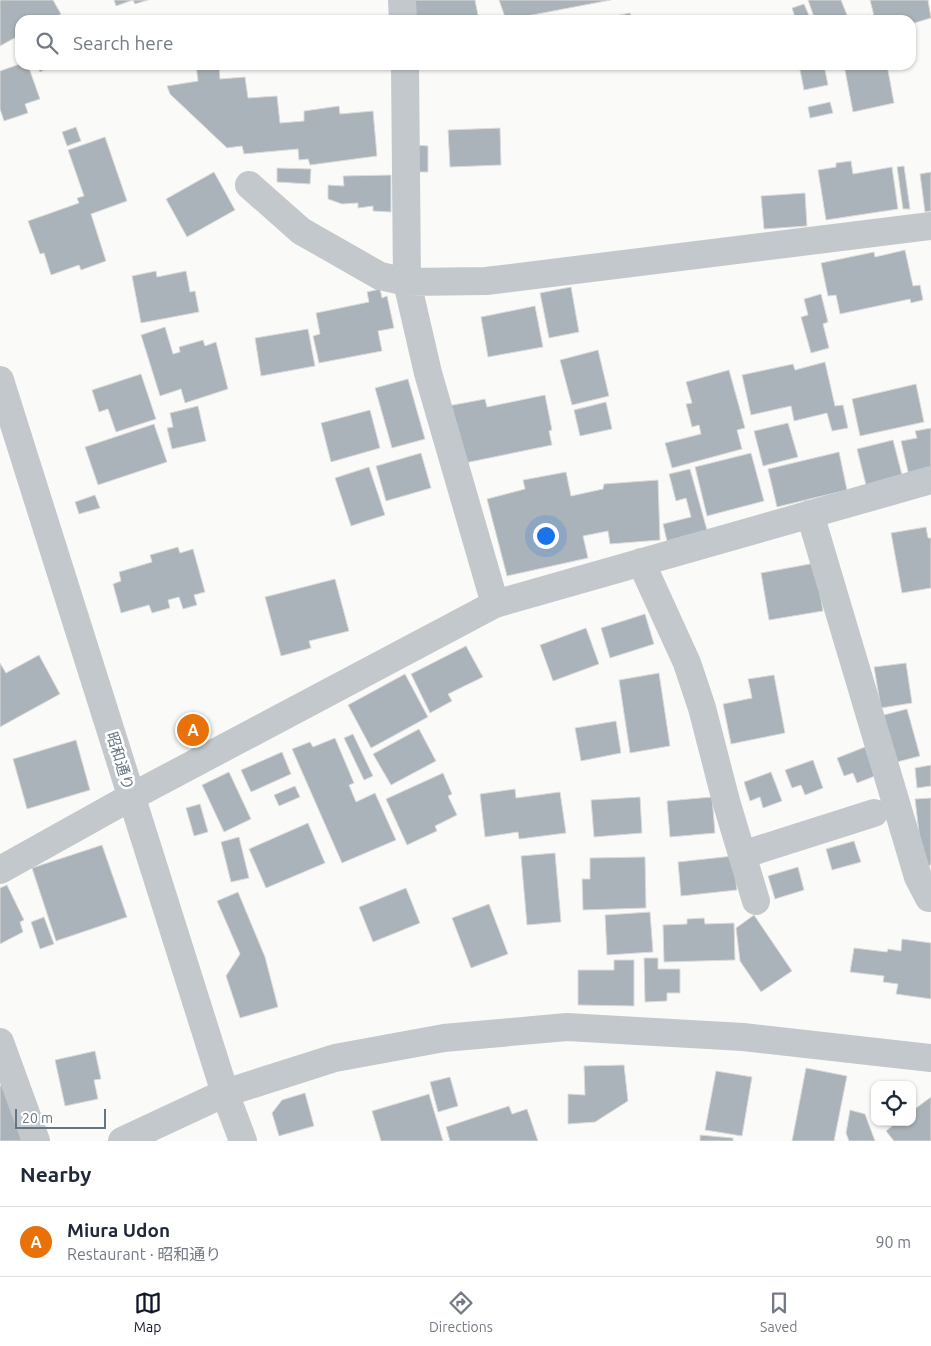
<!DOCTYPE html>
<html lang="en">
<head>
<meta charset="utf-8">
<style>
  :root { --surface:#fff; --page:#f2f2f3; --text:#1f2937; --muted:#747a83; --line:#e0e1e3; --accent:#111827 }
  body { margin:0; font-family:Ubuntu,"Noto Sans JP",sans-serif; background:var(--page); color:var(--text) }
  .controls { position:absolute; right:15px; bottom:15px; display:grid; overflow:hidden; border-radius:10px; box-shadow:0 1px 4px #0004 }
  .controls button { width:45px; height:45px; display:grid; place-items:center; padding:0; border:0; border-bottom:1px solid var(--line); background:var(--surface); color:var(--text); font:25px sans-serif }
  .scale { position:absolute; left:15px; bottom:12px; width:91px; box-sizing:border-box; padding-left:5px; border:2px solid #657683; border-top:0; font-size:14px; line-height:18px; white-space:nowrap; color:#657683; -webkit-text-stroke:4px #fff; paint-order:stroke }
  .you { position:absolute; left:545px; top:535px; width:18px; height:18px; margin:-12px; border:4px solid #fff; border-radius:50%; background:#1a73e8; box-shadow:0 0 0 8px #1a73e833 }
  .badge { display:grid; place-items:center; width:32px; height:32px; border-radius:50%; background:var(--accent); color:#fff; font-size:16px; font-weight:700 }
  .pin { position:absolute; translate:-50% -50%; border:2px solid #fff; box-shadow:0 1px 5px #0006 }
  .list { margin:0; padding:0; list-style:none }
  h2 { display:flex; justify-content:space-between; align-items:center; height:65px; margin:0; padding:0 20px; font-size:21px }
  h2 small { font-size:16px; font-weight:400; color:var(--muted) }
  .list li { display:grid; grid-template-columns:32px 1fr auto; gap:15px; align-items:center; box-sizing:border-box; height:70px; padding:0 20px; border-top:1px solid var(--line) }
  .list b { display:block; font-size:19px; white-space:nowrap }
  .list p { margin:0; font-size:16px; white-space:nowrap; color:var(--muted) }
  .list em { font-size:16px; font-style:normal; color:var(--muted) }
  .icon { flex:none; width:28px; height:28px; fill:none; stroke:currentColor; stroke-width:2; stroke-linecap:round; stroke-linejoin:round }
  .map { position:relative; flex:none; width:931px; height:1141px; overflow:hidden }
  .search { position:absolute; background:var(--surface); box-shadow:0 1px 4px #0004; left:15px; right:15px; top:15px; height:55px; display:flex; align-items:center; gap:12px; box-sizing:border-box; padding:0 18px; border-radius:15px; color:var(--muted); font-size:19px }
  .sheet { height:135px; background:var(--surface) }
  nav { display:flex; justify-content:space-around; align-items:center; box-sizing:border-box; height:70px; border-top:1px solid var(--line); background:var(--surface); font-size:14px; color:var(--muted) }
  nav a { display:grid; justify-items:center; gap:2px }
  nav .on { color:var(--accent) }
  .map>svg:first-child { display:block }
  .building { fill:#aab3b9; stroke:#dcdcda }
  .lines { fill:none; stroke-linecap:round; stroke-linejoin:round }
  .minor { stroke:#c3c8cc; stroke-width:28 }
  .labels { text-anchor:middle; stroke-width:5; stroke-linejoin:round; paint-order:stroke }
  .street-label { font-size:15px; fill:#657683; stroke:#fff }
</style>
</head>
<body>
<div class="map">
<svg width="931" height="1141" viewBox="0 0 931 1141">
  <rect width="100%" height="100%" fill="#fafaf8"/>
  <path class="building" d="M0,0H53L61,14L50,20H20V35L0,46Z
    M114,0H148L135,4L133,0L116,6Z
    M415,0H475L479,20H414Z
    M499,0H611L506,20Z
    M808,0H841L849,20H815Z
    M870,0H928L931,18L911,24V20H875Z
    M804,4L811,20H796L792,8Z
    M630,13L632,20H597Z
    M20,64L28,65L40,99L25,104L28,113L4,121L0,109V71Z
    M36,65H52L40,72Z
    M196,65H219L220,79L245,77L248,98L277,96L280,123L304,121V111L339,106L340,114L373,111L377,156L310,165L308,159L299,160L298,149L244,154L242,146L227,148L170,94L167,86L198,81Z
    M799,65H824L828,85L804,90Z
    M844,65H887L894,103L853,112Z
    M830,102L833,113L810,118L808,107Z
    M76,127L81,141L67,146L62,132Z
    M500,128L501,165L450,167L448,130Z
    M105,137L127,201L91,214L106,261L81,270L79,265L51,275L44,253L40,254L28,221L79,203L77,198L84,196L68,150Z
    M415,145L428,146V172H414Z
    M851,161L853,174L892,167L898,209L826,220L818,170L836,167V163Z
    M904,166L910,209H903L897,167Z
    M277,168L311,169L310,184L277,182Z
    M214,172L235,210L187,237L166,199Z
    M931,172V211L925,212L920,174Z
    M391,175V212L373,211V206L358,208V203L342,204L328,199V185L344,186L343,176Z
    M805,193L807,226L764,229L761,196Z
    M905,250L913,286L920,285L923,300L911,303L910,299L840,314L836,295L828,296L821,263L874,252L875,257Z
    M156,271L157,277L186,271L190,292L195,291L199,312L141,323L132,276Z
    M571,287L579,332L549,338L540,293Z
    M380,289L382,298L387,296L394,328L378,331L382,351L319,363L313,336L320,334L316,313L369,302L367,292Z
    M821,294L828,322L823,324L829,348L811,353L801,317L808,315L804,299Z
    M535,306L543,347L488,357L481,317Z
    M165,327L173,354L180,352L179,347L203,340L205,346L216,342L228,389L185,403L181,389L160,396L141,335Z
    M308,329L315,366L261,376L255,338Z
    M598,350L609,396L572,405L560,360Z
    M825,362L835,406L843,405L848,428L832,431L827,413L794,421L791,406L751,415L742,375L793,364L795,370Z
    M729,370L745,428L737,430L742,449L672,468L665,443L701,434L699,425L692,427L686,404L692,403L686,382Z
    M141,374L156,419L116,432L108,409L99,412L92,390Z
    M408,379L425,439L392,448L375,388Z
    M916,384L924,422L860,436L852,399Z
    M545,395L552,430L549,431L552,445L460,464L448,406L485,399L487,407Z
    M606,402L612,429L580,436L574,410Z
    M198,406L206,441L172,449L167,428L173,427L170,413Z
    M370,410L380,448L331,462L321,423Z
    M788,423L798,457L763,466L754,431Z
    M154,424L167,462L98,485L85,447Z
    M931,428V471L909,476L901,441L917,438L915,431Z
    M893,440L902,475L866,485L857,449Z
    M839,452L847,490L777,507L768,469Z
    M421,453L431,488L386,501L376,466Z
    M751,453L764,501L707,516L695,467Z
    M369,467L385,515L351,526L335,478Z
    M690,469L707,530L667,541L663,524L691,517L686,498L676,501L669,474Z
    M566,472L571,496L603,489L604,484L658,480L660,540L610,544L608,531L583,536L588,558L507,576L487,499L525,489L523,480Z
    M95,495L100,508L79,514L75,502Z
    M926,527L928,538H931V588L902,593L891,533Z
    M178,547L180,553L193,549L205,592L194,595L197,605L183,609L179,597L168,600L170,608L152,613L149,605L121,613L113,584L121,581L119,572L152,562L150,555Z
    M815,563L823,611L769,620L761,573Z
    M335,579L349,631L309,641L311,648L281,656L265,597Z
    M645,614L654,644L610,658L601,628Z
    M586,628L599,664L553,681L540,645Z
    M466,646L483,677L448,694L452,701L430,713L411,674Z
    M39,655L60,694L0,727V663L6,673Z
    M906,663L912,703L881,708L874,667Z
    M659,673L670,746L630,753L619,680Z
    M405,674L428,717L371,748L348,705Z
    M774,675L785,733L731,744L723,704L752,698L748,679Z
    M907,709L920,756L893,763L880,716Z
    M616,721L621,753L581,761L575,728Z
    M419,729L436,761L391,785L373,754Z
    M353,734L373,776L364,780L344,738Z
    M335,738L354,783L349,785L356,802L375,793L396,840L342,863L292,749L310,742L313,747Z
    M76,740L90,790L27,809L13,759Z
    M865,747L875,776L857,783L853,773L844,776L837,758Z
    M282,752L291,774L251,792L241,770Z
    M813,760L823,788L805,795L801,785L792,788L785,770Z
    M931,765V786L917,788L915,768Z
    M229,772L251,819L224,832L202,785Z
    M771,772L782,801L763,808L760,797L750,801L744,782Z
    M443,773L452,794L448,796L457,815L435,826L437,831L407,845L386,799Z
    M295,786L300,797L279,806L274,795Z
    M515,789L516,798L560,792L566,833L519,839L518,832L485,837L480,794Z
    M640,797L642,833L594,837L591,800Z
    M712,797L715,833L670,837L667,801Z
    M931,798V865L923,866L915,799Z
    M200,804L208,832L194,836L186,808Z
    M308,823L325,863L266,888L249,849Z
    M239,837L249,878L231,882L221,842Z
    M854,841L861,862L832,870L826,849Z
    M102,845L127,917L56,941L32,868Z
    M555,853L561,922L527,925L521,856Z
    M733,856L737,890L681,896L678,862Z
    M645,857L646,908L583,910L582,879H590V858Z
    M798,867L804,890L775,899L768,876Z
    M7,885L24,920L20,922L23,932L0,944V888Z
    M406,888L420,923L373,942L359,907Z
    M238,892L265,957L278,1007L240,1018L226,976L240,954L217,901Z
    M489,904L508,954L471,968L452,918Z
    M650,912L653,952L607,955L605,915Z
    M754,915L792,971L761,992L740,961L736,928Z
    M44,917L54,944L40,949L31,922Z
    M704,918L705,924L734,923L735,960L664,962L663,925L687,924V919Z
    M902,939L931,943V999L896,994L898,984L883,982L884,976L850,972L854,948L887,952L888,949L901,951Z
    M644,958H658V969H680V993H667V1001L645,1002Z
    M614,960H634V1006L578,1005V970H614Z
    M95,1051L101,1079L94,1080L98,1099L65,1106L55,1060Z
    M624,1065L628,1101L595,1122L568,1124V1094L585,1095L584,1066Z
    M806,1068L847,1076L834,1141H792Z
    M716,1071L752,1077L742,1136L705,1130Z
    M450,1077L458,1106L438,1112L430,1082Z
    M9,1083L24,1141H0V1086Z
    M305,1093L314,1126L279,1136L272,1113L282,1100Z
    M429,1094L443,1141H381L372,1111Z
    M931,1097V1141H894L886,1131L897,1122H912V1111Z
    M509,1106L512,1114L527,1109L538,1141H450L446,1127Z
    M850,1110L865,1114L875,1141H849L846,1133Z
    M700,1135L733,1138V1141H700Z"/>
  <g class="lines">
    <path class="minor" d="M402,0L403,20
      M405,65L407,282L428,373L495,604
      M249,185L301,231L380,276L407,282L486,281L931,226
      M0,380L225,1093L243,1141
      M810,514L918,877L929,898H931
      M641,562L687,663L702,708L726,801L756,901
      M742,855L874,813
      M0,870L131,797L495,604L931,480
      M0,1042L36,1141
      M122,1141L225,1093L335,1058L444,1038L567,1027L743,1037L931,1058"/>
  </g>
  <g class="labels">
    <g class="street-label">
      <text transform="translate(120 761) rotate(73)" y="5">昭和通り</text>
    </g>
  </g>
</svg>
<div class="controls">
<button><svg class="icon" aria-label="locate" viewBox="0 0 24 24"><circle cx="12" cy="12" r="6"/><path d="M12 2v4M12 18v4M2 12h4M18 12h4"/></svg></button>
</div>
<div class="scale">20 m</div>
<div class="you"></div>
<div class="pin badge" style="left:193px;top:730px;background:#e8710a">A</div>
<div class="search"><svg class="icon" aria-label="search" viewBox="0 0 24 24"><circle cx="10" cy="10" r="6"/><path d="M15 15l6 6"/></svg>Search here</div>
</div>
<section class="sheet">
<h2>Nearby<small></small></h2>
<ul class="list">
<li><span class="badge" style="background:#e8710a">A</span><div><b>Miura Udon</b><p>Restaurant · 昭和通り</p></div><em>90 m</em></li>
</ul>
</section>
<nav>
<a class="on"><svg class="icon" aria-label="map" viewBox="0 0 24 24"><path d="M3 6l6-2 6 2 6-2v14l-6 2-6-2-6 2zM9 4v14M15 6v14"/></svg>Map</a>
<a><svg class="icon" aria-label="directions" viewBox="0 0 24 24"><path d="M12 3l9 9-9 9-9-9zM9 14v-3h6M13 9l2 2-2 2"/></svg>Directions</a>
<a><svg class="icon" aria-label="saved" viewBox="0 0 24 24"><path d="M7 4h10v16l-5-4-5 4z"/></svg>Saved</a>
</nav>
</body>
</html>
